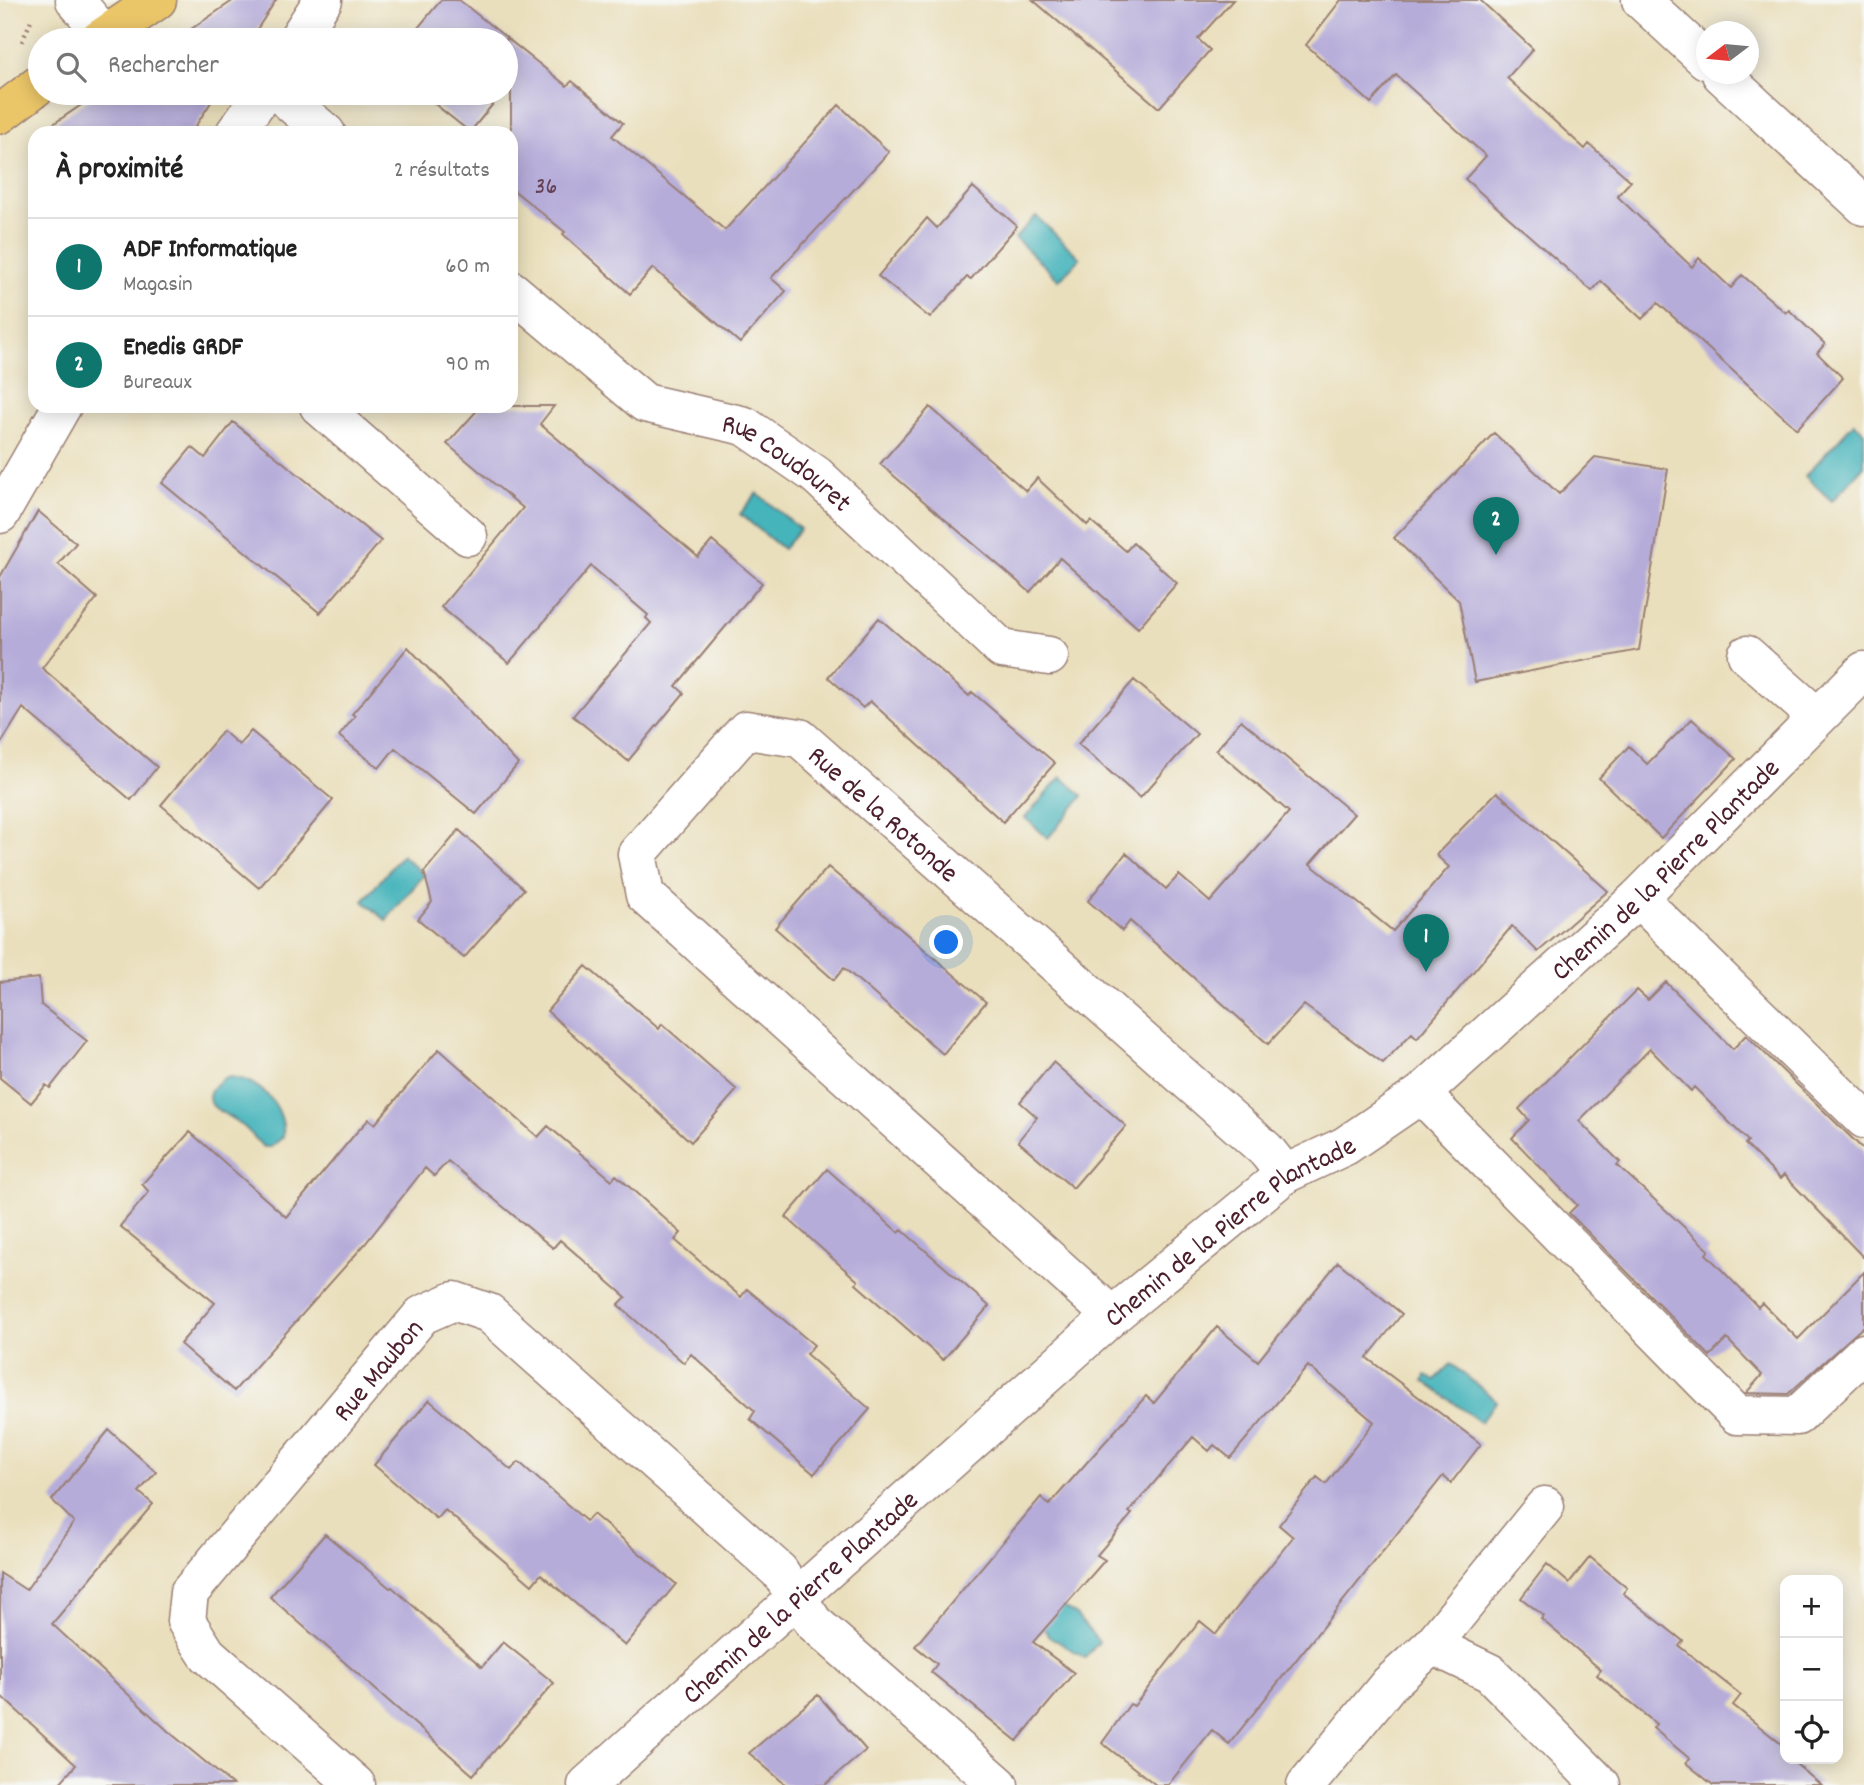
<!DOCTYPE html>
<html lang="fr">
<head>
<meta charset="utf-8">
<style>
  :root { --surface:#fff; --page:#f6f6f6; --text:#222; --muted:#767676; --line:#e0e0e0; --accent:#0f766e }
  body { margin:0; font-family:Dekko,sans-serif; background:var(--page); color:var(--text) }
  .controls { position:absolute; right:21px; bottom:21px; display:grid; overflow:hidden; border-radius:14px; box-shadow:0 4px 18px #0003 }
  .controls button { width:63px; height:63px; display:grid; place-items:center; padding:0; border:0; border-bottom:2px solid var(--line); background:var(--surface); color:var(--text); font:35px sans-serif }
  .compass { position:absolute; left:1696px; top:21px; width:63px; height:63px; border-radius:50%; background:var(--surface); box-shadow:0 4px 18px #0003; rotate:254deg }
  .you { position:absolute; left:947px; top:943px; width:24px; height:24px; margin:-18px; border:5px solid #fff; border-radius:50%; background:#1a73e8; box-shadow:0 0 0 10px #1a73e833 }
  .badge { display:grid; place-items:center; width:46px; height:46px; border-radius:50%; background:var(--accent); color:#fff; font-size:23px; font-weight:700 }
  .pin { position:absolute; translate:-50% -58px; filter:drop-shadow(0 2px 4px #0008) }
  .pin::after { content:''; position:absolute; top:37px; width:24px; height:21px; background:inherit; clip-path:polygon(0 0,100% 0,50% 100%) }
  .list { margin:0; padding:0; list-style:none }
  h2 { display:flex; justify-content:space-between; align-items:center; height:91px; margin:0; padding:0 28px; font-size:30px }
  h2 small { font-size:23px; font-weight:400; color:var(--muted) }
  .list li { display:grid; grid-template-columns:46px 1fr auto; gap:21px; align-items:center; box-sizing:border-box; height:98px; padding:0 28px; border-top:2px solid var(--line) }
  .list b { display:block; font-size:26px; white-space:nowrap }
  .list p { margin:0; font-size:23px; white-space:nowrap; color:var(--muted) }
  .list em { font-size:23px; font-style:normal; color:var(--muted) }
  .icon { flex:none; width:38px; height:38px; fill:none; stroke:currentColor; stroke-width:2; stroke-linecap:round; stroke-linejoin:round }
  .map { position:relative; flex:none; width:1864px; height:1785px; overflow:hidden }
  .search { position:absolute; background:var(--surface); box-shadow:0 4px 18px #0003; left:28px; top:28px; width:490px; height:77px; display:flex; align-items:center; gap:18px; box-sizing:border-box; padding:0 24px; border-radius:38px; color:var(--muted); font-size:26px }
  .panel { position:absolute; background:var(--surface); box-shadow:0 4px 18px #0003; left:28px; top:126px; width:490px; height:287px; border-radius:21px }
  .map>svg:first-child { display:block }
  .water { fill:#44b4bb; stroke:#476a73; stroke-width:2 }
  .building { fill:#b5acd9 }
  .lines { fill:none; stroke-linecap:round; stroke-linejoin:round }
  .minor-casing { stroke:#9a7f74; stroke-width:41 }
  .major-casing { stroke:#9a7f74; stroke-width:41 }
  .path { stroke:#9a7f74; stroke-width:4.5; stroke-dasharray:2 5; stroke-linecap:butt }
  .minor { stroke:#fff; stroke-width:38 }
  .major { stroke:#ebc669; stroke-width:38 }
  .labels { text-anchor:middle; stroke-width:7; stroke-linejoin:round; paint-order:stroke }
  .number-label { font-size:24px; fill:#654256 }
  .street-label { font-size:28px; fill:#4a1f2b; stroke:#f6f6f2 }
</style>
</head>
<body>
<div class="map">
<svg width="1864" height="1785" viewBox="0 0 1864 1785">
  <rect width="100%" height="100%" fill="#f6f6f2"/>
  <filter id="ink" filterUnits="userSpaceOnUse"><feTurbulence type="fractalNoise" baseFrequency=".0143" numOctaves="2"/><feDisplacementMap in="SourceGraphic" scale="14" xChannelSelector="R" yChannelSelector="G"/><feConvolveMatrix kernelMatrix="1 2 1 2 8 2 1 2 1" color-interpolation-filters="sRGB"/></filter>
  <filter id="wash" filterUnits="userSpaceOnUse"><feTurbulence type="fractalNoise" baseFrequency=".00686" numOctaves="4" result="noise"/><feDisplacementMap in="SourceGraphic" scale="28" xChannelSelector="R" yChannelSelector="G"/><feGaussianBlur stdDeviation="1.57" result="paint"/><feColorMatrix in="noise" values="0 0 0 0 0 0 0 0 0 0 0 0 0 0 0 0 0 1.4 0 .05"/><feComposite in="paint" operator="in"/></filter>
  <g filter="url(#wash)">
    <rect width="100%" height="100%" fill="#eadfbc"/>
    <path class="water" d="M1036,216L1080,258L1059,280L1015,238Z
      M1854,423L1864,432V466L1832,501L1805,476Z
      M757,493L800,529L783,549L740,514Z
      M1061,777L1083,796L1048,838L1025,818Z
      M402,855L424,875L386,920L363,901Z
      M226,1077C257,1077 286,1105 283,1137L271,1147H263C256,1139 248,1129 239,1123C221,1110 189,1102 226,1077Z
      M1451,1364L1497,1401L1480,1422L1424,1381L1426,1376L1435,1380Z
      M1049,1597L1076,1615L1099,1642L1085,1658L1049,1636L1034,1614Z"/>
    <g id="blocks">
      <path class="building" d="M234,0H276L250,40H175Z
        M441,0H459L567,86L572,81L623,123L612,136L725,230L839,105L889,152L771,278L786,291L740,343L653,268L630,294L563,234L565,232L511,188V82L506,89V40H408Z
        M1033,0H1233L1198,39L1210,50L1159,108Z
        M1341,0H1480L1533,49L1507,78L1585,149L1589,144L1631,181L1617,196L1692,267L1699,258L1731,288L1742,275L1786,313L1789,310L1825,344L1817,353L1843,378L1797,429L1658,303L1642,319L1601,281L1592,291L1465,179L1486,156L1396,75L1371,103L1306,45Z
        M99,93H217L191,133H40Z
        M421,93H502L470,132Z
        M973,187L1017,226L971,279L967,277L930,318L878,276L927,218L937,228Z
        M481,406H554L540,424L698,557L712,541L762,583L676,686L684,693L628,761L573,716L651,623L646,618L648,615L591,566L509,663L441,607L523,508L447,444Z
        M930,407L1026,491L1037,478L1087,525L1091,521L1126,551L1133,543L1177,583L1138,628L1060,558L1030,592L880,464Z
        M233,422L381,541L320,613L162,483L192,447L205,458Z
        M1494,433L1559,494L1595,457L1668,469L1639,650L1475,682L1459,601L1394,538Z
        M38,511L76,543L58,564L97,598L42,668L157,767L131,800L23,708L0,745V577Z
        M879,618L969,696L972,692L1055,763L1003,822L870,701L863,708L828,677Z
        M408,647L518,764L476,814L395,748L379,768L339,736L355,716L352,714Z
        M1134,680L1197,734L1140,798L1078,744Z
        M1692,719L1736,759L1661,838L1599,778L1629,746L1647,764Z
        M1241,720L1354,814L1310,864L1393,931L1449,867L1436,855L1497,792L1608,891L1538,952L1512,926L1417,1038L1412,1033L1383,1063L1304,1005L1268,1044L1130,921L1122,931L1088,901L1126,853L1166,889L1179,875L1210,902L1289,812L1216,750Z
        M223,731L239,745L251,731L333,800L259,888L161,805Z
        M459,830L524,889L464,958L418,919L432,902L424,872Z
        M828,867L986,1002L943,1054L844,968L834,980L775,928Z
        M586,966L659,1029L662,1024L737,1090L691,1142L547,1011Z
        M39,978L41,1005L87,1041L50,1088L46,1085L31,1103L0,1078V982Z
        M1666,982L1733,1049L1746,1035L1864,1150V1258L1784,1175L1780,1179L1745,1144L1748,1141L1694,1087L1691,1091L1650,1049L1579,1121L1620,1162L1617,1165L1709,1250L1706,1254L1758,1307L1762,1303L1798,1339L1864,1272V1326L1788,1394L1746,1393L1762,1375L1727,1339L1710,1356L1569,1213L1577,1205L1512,1138L1529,1120L1519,1109L1637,990L1648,1000Z
        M439,1049L538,1137L548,1126L612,1180L616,1175L681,1233L675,1240L741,1297L747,1289L814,1345L806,1354L870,1409L814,1474L750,1419L755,1411L691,1354L684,1363L618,1305L626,1297L560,1240L553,1248L448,1161L434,1176L425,1168L365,1244L234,1391L180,1344L215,1303L120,1226L149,1192L142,1184L190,1132L286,1217L355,1134L369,1119L375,1124Z
        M1053,1062L1126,1126L1073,1188L1018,1141L1037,1117L1020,1102Z
        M827,1169L899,1233L902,1230L989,1306L943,1360L856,1284L858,1281L786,1217Z
        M1338,1262L1402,1314L1367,1358L1481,1444L1451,1483L1443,1476L1229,1744L1212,1730L1168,1785H1156L1102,1743L1130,1704L1134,1706L1200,1621L1216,1634L1293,1537L1279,1525L1317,1477L1326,1484L1374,1422L1308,1366L1230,1458L1214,1445L1209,1451L1193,1437L1129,1512L1132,1514L1097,1555L1105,1560L1033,1642L1074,1673L1017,1741L931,1672L937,1664L915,1646L1041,1497L1049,1505L1146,1396L1154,1403L1217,1327L1258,1361Z
        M429,1400L511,1470L519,1462L586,1521L593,1514L676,1584L625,1646L541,1574L532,1585L445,1510L437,1519L374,1465Z
        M109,1430L156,1472L139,1492L153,1504L52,1624L168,1731L233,1785H58L76,1765L0,1695V1573L26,1590L74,1522L52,1500Z
        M325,1534L390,1588L392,1587L482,1667L503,1642L554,1683L473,1775L270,1597Z
        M1590,1557L1627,1588L1623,1593L1683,1641L1679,1646L1741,1695L1733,1705L1785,1747V1759H1790L1821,1785H1713L1686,1763L1690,1759L1653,1728L1656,1724L1597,1675L1601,1670L1541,1619L1544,1616L1521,1598L1547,1564L1569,1583Z
        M818,1695L866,1750L825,1785H786L749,1753Z"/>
    </g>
  </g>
  <g filter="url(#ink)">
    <use href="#blocks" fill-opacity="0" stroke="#9a7f74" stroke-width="2"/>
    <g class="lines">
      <defs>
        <g id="minor">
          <path d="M75,0L105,36"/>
          <path d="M1641,0L1706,60"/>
          <path d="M297,40L323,0"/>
          <path d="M1721,74L1864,206"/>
          <path d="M279,93L326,133"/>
          <path d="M235,133L263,93"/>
          <path id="s1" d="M511,290L645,403L745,426L816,475L1002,649L1049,656"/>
          <path d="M319,406L468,536"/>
          <path d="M0,514L62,406"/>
          <path d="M1747,655L1817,717"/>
          <path d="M1638,898L1864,1119"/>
          <path d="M1421,1094L1737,1415L1797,1416L1864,1353"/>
          <path id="s2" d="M1112,1316L645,895L637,854L746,730L800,738L1266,1150L1285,1174"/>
          <path d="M1432,1645L1545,1506"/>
          <path id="s3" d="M356,1785L207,1654L186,1621L189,1593L422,1315L454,1301L489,1313L779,1571L814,1623L999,1785"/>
          <path id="s4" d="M587,1785L1112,1316L1285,1174L1345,1146L1421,1094L1638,898L1864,671"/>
          <path d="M1306,1785L1389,1684L1432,1645L1490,1673L1601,1785"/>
        </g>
        <path id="major" d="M99,40L157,0
          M0,114L40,84"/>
      </defs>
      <use href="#minor" class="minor-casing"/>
      <use href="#major" class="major-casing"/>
      <path class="path" d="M22,42L32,18"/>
      <use href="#minor" class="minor"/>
      <use href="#major" class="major"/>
    </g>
  </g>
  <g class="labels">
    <g class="number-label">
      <text x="546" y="193">36</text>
    </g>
    <g class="street-label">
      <text dy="10" stroke="none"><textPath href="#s1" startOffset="332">Rue Coudouret</textPath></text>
      <text dy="10" stroke="none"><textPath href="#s2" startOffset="1003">Rue de la Rotonde</textPath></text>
      <text dy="10" stroke="none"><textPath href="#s4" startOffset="1418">Chemin de la Pierre Plantade</textPath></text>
      <text dy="10" stroke="none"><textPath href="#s4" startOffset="850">Chemin de la Pierre Plantade</textPath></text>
      <text dy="10" stroke="none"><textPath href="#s3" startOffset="558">Rue Maubon</textPath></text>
      <text dy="10" stroke="none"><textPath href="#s4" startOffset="284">Chemin de la Pierre Plantade</textPath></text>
    </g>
  </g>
</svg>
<div class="controls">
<button>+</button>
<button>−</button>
<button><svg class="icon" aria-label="locate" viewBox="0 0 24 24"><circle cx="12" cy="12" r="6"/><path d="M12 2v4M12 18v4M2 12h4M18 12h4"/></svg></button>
</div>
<svg class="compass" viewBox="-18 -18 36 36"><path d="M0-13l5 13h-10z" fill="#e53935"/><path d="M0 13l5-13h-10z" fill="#767676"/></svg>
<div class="you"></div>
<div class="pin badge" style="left:1426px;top:972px">1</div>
<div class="pin badge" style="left:1496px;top:555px">2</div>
<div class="search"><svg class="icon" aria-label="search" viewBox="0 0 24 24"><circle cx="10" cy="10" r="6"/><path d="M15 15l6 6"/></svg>Rechercher</div>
<section class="panel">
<h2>À proximité<small>2 résultats</small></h2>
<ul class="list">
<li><span class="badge">1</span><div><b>ADF Informatique</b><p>Magasin</p></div><em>60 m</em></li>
<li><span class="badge">2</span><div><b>Enedis GRDF</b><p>Bureaux</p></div><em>90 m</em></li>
</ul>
</section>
</div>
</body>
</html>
